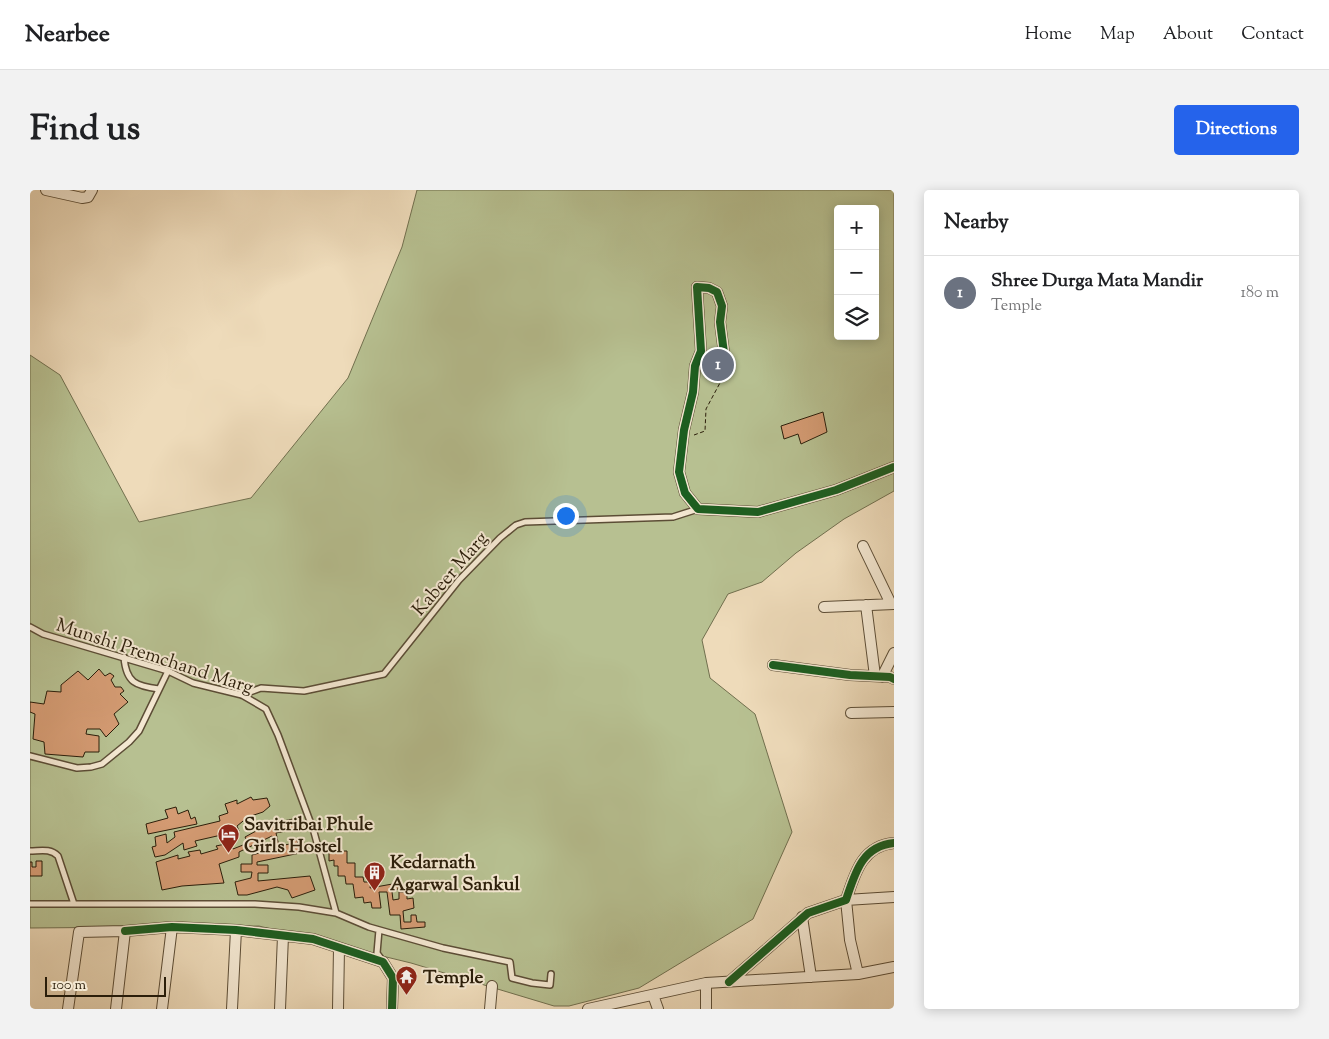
<!DOCTYPE html>
<html lang="en">
<head>
<meta charset="utf-8">
<style>
  :root { --surface:#fff; --page:#f2f2f2; --text:#202124; --muted:#757577; --line:#e0e0e0; --accent:#2563eb }
  body { margin:0; font-family:"Sorts Mill Goudy",serif; background:var(--page); color:var(--text) }
  .controls { position:absolute; right:15px; top:15px; display:grid; overflow:hidden; border-radius:5px; box-shadow:0 2px 12px #0003 }
  .controls button { width:45px; height:45px; display:grid; place-items:center; padding:0; border:0; border-bottom:1px solid var(--line); background:var(--surface); color:var(--text); font:25px sans-serif }
  .scale { position:absolute; left:15px; bottom:12px; width:121px; box-sizing:border-box; padding-left:5px; border:2px solid #2b1e0a; border-top:0; font-size:14px; line-height:18px; white-space:nowrap; color:#2b1e0a; -webkit-text-stroke:4px #f4e8d2; paint-order:stroke }
  .you { position:absolute; left:535px; top:325px; width:18px; height:18px; margin:-12px; border:4px solid #fff; border-radius:50%; background:#1a73e8; box-shadow:0 0 0 8px #1a73e833 }
  .badge { display:grid; place-items:center; width:32px; height:32px; border-radius:50%; background:var(--accent); color:#fff; font-size:16px; font-weight:700 }
  .pin { position:absolute; translate:-50% -50%; border:2px solid #fff; box-shadow:0 1px 5px #0006 }
  .list { margin:0; padding:0; list-style:none }
  h2 { display:flex; justify-content:space-between; align-items:center; height:65px; margin:0; padding:0 20px; font-size:21px }
  h2 small { font-size:16px; font-weight:400; color:var(--muted) }
  .list li { display:grid; grid-template-columns:32px 1fr auto; gap:15px; align-items:center; box-sizing:border-box; height:75px; padding:0 20px; border-top:1px solid var(--line) }
  .list b { display:block; font-size:19px; white-space:nowrap }
  .list p { margin:0; font-size:16px; white-space:nowrap; color:var(--muted) }
  .list em { font-size:16px; font-style:normal; color:var(--muted) }
  .icon { flex:none; width:28px; height:28px; fill:none; stroke:currentColor; stroke-width:2; stroke-linecap:round; stroke-linejoin:round }
  .map { position:relative; flex:none; width:864px; height:819px; overflow:hidden; border-radius:5px }
  header { display:flex; align-items:center; gap:30px; box-sizing:border-box; height:70px; padding:0 25px; background:var(--surface); border-bottom:1px solid var(--line) }
  header strong { font-size:24px }
  nav { display:flex; gap:28px; margin-inline-start:auto; font-size:18px }
  .intro { display:flex; align-items:center; justify-content:space-between; box-sizing:border-box; height:120px; padding:0 30px }
  h1 { margin:0; font-size:35px }
  .button { padding:12px 22px; border-radius:5px; background:var(--accent); color:#fff; font-size:18px; font-weight:700 }
  main { display:flex; gap:30px; padding:0 30px }
  aside { flex:1; background:var(--surface); border-radius:5px; box-shadow:0 2px 12px #0003 }
  .map>svg:first-child { display:block }
  .green { fill:#b7c091; stroke:#716f4e; fill-rule:evenodd }
  .building { fill:#d49b73; stroke:#2b1e0a }
  .lines { fill:none; stroke-linecap:round; stroke-linejoin:round }
  .service-casing { stroke:#5c4d36; stroke-width:8 }
  .minor-casing { stroke:#5c4d36; stroke-width:12 }
  .path { stroke:#2b1e0a; stroke-width:1; stroke-dasharray:4 2.5; stroke-linecap:butt }
  .service { stroke:#f4e8d2; stroke-width:5 }
  .minor { stroke:#f4e8d2; stroke-width:10 }
  .cycleway-casing { stroke:#f4e8d2; stroke-width:11 }
  .cycleway { stroke:#1b5e20; stroke-width:8 }
  .labels { text-anchor:middle; stroke-width:4; stroke-linejoin:round; paint-order:stroke }
  .street-label { font-size:19px; fill:#2b1e0a; stroke:#f4e8d2 }
  .poi-label { font-size:19px; font-weight:bold; fill:#2b1e0a; stroke:#f4e8d2; text-anchor:start }
</style>
</head>
<body>
<header>
<strong>Nearbee</strong>
<nav><a>Home</a><a>Map</a><a>About</a><a>Contact</a></nav>
</header>
<div class="intro"><h1>Find us</h1><a class="button">Directions</a></div>
<main>
<div class="map">
<svg width="864" height="819" viewBox="0 0 864 819">
  <rect width="100%" height="100%" fill="#eedbba"/>
  <filter id="stains"><feTurbulence type="fractalNoise" baseFrequency=".004" numOctaves="4"/><feColorMatrix values="0 0 0 0 .2 0 0 0 0 .09 0 0 0 0 .02 0 0 0 .5 -.17"/></filter>
  <radialGradient id="worn" r=".72"><stop offset=".6" stop-color="#630" stop-opacity="0"/><stop offset="1" stop-color="#630" stop-opacity=".3"/></radialGradient>
  <path class="green" d="M387,0H864V301L814,329L766,363L732,392L698,404L672,450L680,488L725,524L762,642L723,729L609,798L539,816H524L381,773L229,736L0,738V165L30,185L109,332L221,308L318,188L372,57ZM808,19H845V146H808Z"/>
  <path class="building" d="M793,222L797,242L771,254L768,244L754,249L751,236Z
    M69,479L75,486L80,483L84,486L81,490L85,497H91L94,501L90,504L98,512L84,524L89,534L76,547L70,539H57L56,544L69,546V562H55L53,567L15,564L14,552L3,549L5,524L0,522V512L14,514L17,501L31,502V495L48,481L58,490Z
    M221,607L223,610L237,608L240,616L233,622L218,627L207,636L209,641L165,651L167,656L154,660L153,653L135,665L125,667L122,657L126,656L125,647L136,644L137,653L145,647L144,642L190,631L189,626L198,623L195,614L207,610V614Z
    M146,617L148,624L158,620L161,629L165,627L167,634L118,644L116,634L138,628L135,620Z
    M263,629L266,639L246,643L249,656L260,654V652L267,650L270,663L227,672V675H238V683H228V691L280,686L285,700L262,708L258,700L247,697L217,705H208L205,692L221,688L222,682H211V674H222V665L244,659L242,646L209,662V667L189,674L194,693L152,696L132,700L126,672L148,665V669L160,666L158,662L170,660L171,664L188,659L186,656L200,653L203,659L218,653L215,647L239,634Z
    M299,661H317V673H325V687H333L334,692H341L340,698L368,693V699L362,702L363,710L369,709V702H377V709L383,708L384,718L373,721L374,732H381V725H386L387,732H395V737L371,739L370,725H360L357,702H349L351,718H342L341,712L334,713L333,707L325,708L323,694H316L315,686H308V676H304V670L299,671Z
    M6,671H12V686H0V672H2V677H6Z"/>
  <g class="lines">
    <defs>
      <path id="service" d="M0,437L13,444L138,481L163,493L212,505L236,519L248,545L284,642L306,723
        M94,467C96,493 106,496 129,499
        M212,505L231,498L274,501L354,484L429,390L470,348L486,335L495,332L643,327L668,319
        M0,566L47,578L61,577L72,574L99,552L109,541L138,481
        M0,661C10,661 20,658 28,666L44,714
        M0,714H225L269,717L306,723L339,737L413,758L480,772L482,788L502,793L520,795L521,784
        M349,740L347,763L352,770"/>
      <path id="minor" d="M16,0L52,8L58,7L62,0
        M694,163L690,132L692,116L687,102L679,98L667,97L671,161L665,176L663,202L654,240L649,282L655,303L668,319L728,322L806,300L864,277
        M833,356L861,414
        M836,415L845,486
        M794,417L864,414
        M743,475L820,485L860,487L864,489
        M852,487L864,463
        M821,523L864,522
        M772,727L781,787
        M95,741L142,737L206,740L283,749L353,772L363,788L362,819
        M828,784L820,750L816,710L864,707
        M699,792L778,723L816,710C825,683 832,656 864,653
        M623,805L628,819
        M38,819L49,742L95,741L86,819
        M132,819L142,737
        M202,819L206,740
        M250,819L253,746
        M308,819L309,758
        M460,819L462,796
        M558,819L676,793
        M676,819V793L828,784L864,777"/>
    </defs>
    <use href="#service" class="service-casing"/>
    <use href="#minor" class="minor-casing"/>
    <path class="path" d="M664,245L675,241L676,219L691,191"/>
    <use href="#service" class="service"/>
    <use href="#minor" class="minor"/>
    <defs>
      <path id="cycleway" d="M694,163L690,132L692,116L687,102L679,98L667,97L671,161L665,176L663,202L654,240L649,282L655,303L668,319L728,322L806,300L864,277
        M743,475L820,485L860,487L864,489
        M95,741L142,737L206,740L283,749L353,772L363,788L362,819
        M699,792L778,723L816,710C825,683 832,656 864,653"/>
    </defs>
    <use href="#cycleway" class="cycleway-casing"/>
    <use href="#cycleway" class="cycleway"/>
  </g>
  <defs>
    <symbol id="hotel-pin" viewBox="-11 -11 22 30"><path d="M0 17L-7.5 6A9.5 9.5 0 1 1 7.5 6Z" fill="#8f2418" stroke="#f4e8d2"/><path d="M-6-4.5h1.5V1H6V5H4.5V3h-9V5H-6ZM-4 0a1.8 1.8 0 1 1 3.6 0ZM.5 0V-2.5h3Q6-2.5 6 0Z" fill="#fff"/></symbol>
    <symbol id="building-pin" viewBox="-11 -11 22 30"><path d="M0 17L-7.5 6A9.5 9.5 0 1 1 7.5 6Z" fill="#8f2418" stroke="#f4e8d2"/><path d="M-4-6H4V6H1V3H-1V6H-4ZM-2.5-4.3h1.7v1.8h-1.7ZM.8-4.3h1.7v1.8H.8ZM-2.5-1h1.7V.8h-1.7ZM.8-1h1.7V.8H.8Z" fill="#fff"/></symbol>
    <symbol id="temple-pin" viewBox="-11 -11 22 30"><path d="M0 17L-7.5 6A9.5 9.5 0 1 1 7.5 6Z" fill="#8f2418" stroke="#f4e8d2"/><path d="M0-6L5-2H3V0L6.5 2.5H4V6H1.5V3h-3V6H-4V2.5H-6.5L-3 0V-2H-5Z" fill="#fff"/></symbol>
  </defs>
  <g fill-rule="evenodd">
    <use href="#hotel-pin" x="186" y="632" width="25" height="34"/>
    <use href="#building-pin" x="332" y="670" width="25" height="34"/>
    <use href="#temple-pin" x="364" y="774" width="25" height="34"/>
  </g>
  <g class="labels">
    <g class="street-label">
      <text transform="translate(419 383) rotate(-49)" y="7">Kabeer Marg</text>
      <text transform="translate(125 465) rotate(18)" y="7">Munshi Premchand Marg</text>
    </g>
    <g class="poi-label">
      <text x="214" y="640">Savitribai Phule<tspan x="214" dy="22">Girls Hostel</tspan></text>
      <text x="360" y="678">Kedarnath<tspan x="360" dy="22">Agarwal Sankul</tspan></text>
      <text x="393" y="793">Temple</text>
    </g>
  </g>
  <rect width="100%" height="100%" filter="url(#stains)"/>
  <rect width="100%" height="100%" fill="url(#worn)"/>
</svg>
<div class="controls">
<button>+</button>
<button>−</button>
<button><svg class="icon" aria-label="layers" viewBox="0 0 24 24"><path d="M12 4l9 5-9 5-9-5zM3 14l9 5 9-5"/></svg></button>
</div>
<div class="scale">100 m</div>
<div class="you"></div>
<div class="pin badge" style="left:688px;top:175px;background:#6b7280">1</div>
</div>
<aside>
<h2>Nearby<small></small></h2>
<ul class="list">
<li><span class="badge" style="background:#6b7280">1</span><div><b>Shree Durga Mata Mandir</b><p>Temple</p></div><em>180 m</em></li>
</ul>
</aside>
</main>
</body>
</html>
